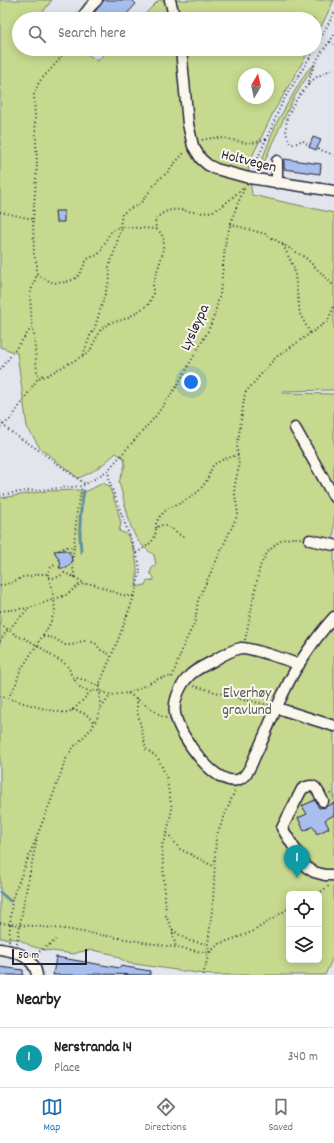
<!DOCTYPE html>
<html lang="en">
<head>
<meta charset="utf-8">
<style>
  :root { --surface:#fff; --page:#f6f6f6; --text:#222; --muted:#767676; --line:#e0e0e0; --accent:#1f6fb2 }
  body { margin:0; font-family:Dekko,sans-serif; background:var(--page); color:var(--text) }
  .controls { position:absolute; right:12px; bottom:12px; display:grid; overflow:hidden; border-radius:6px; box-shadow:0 2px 10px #0003 }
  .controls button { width:36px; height:36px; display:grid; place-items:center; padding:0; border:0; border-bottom:1px solid var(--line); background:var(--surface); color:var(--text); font:20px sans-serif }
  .compass { position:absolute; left:238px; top:68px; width:36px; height:36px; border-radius:50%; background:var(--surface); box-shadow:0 2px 10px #0003; rotate:9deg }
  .scale { position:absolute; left:12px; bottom:10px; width:75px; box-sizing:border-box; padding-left:4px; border:2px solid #22223b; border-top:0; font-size:11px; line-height:14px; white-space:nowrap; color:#22223b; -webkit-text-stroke:3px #fbf7ec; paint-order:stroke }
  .you { position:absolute; left:191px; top:382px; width:14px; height:14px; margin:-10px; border:3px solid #fff; border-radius:50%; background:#1a73e8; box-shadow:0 0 0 6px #1a73e833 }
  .badge { display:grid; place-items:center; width:26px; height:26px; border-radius:50%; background:var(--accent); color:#fff; font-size:13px; font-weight:700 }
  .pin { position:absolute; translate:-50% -33px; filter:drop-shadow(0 1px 2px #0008) }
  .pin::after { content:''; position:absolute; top:21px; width:14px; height:12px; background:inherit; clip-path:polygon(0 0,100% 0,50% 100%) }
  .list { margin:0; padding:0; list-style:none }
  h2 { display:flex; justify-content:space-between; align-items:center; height:52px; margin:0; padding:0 16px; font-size:17px }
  h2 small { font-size:13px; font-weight:400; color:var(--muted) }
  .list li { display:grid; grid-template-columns:26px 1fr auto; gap:12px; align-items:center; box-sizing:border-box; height:60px; padding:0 16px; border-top:1px solid var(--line) }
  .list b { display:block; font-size:15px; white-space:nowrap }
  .list p { margin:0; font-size:13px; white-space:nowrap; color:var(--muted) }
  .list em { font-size:13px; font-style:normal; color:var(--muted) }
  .icon { flex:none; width:22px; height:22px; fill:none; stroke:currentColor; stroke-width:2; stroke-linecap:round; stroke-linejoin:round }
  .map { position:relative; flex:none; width:334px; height:975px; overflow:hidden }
  .search { position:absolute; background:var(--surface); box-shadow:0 2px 10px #0003; left:12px; right:12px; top:12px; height:44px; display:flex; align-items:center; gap:10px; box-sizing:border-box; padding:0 14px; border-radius:22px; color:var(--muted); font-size:15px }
  .sheet { height:112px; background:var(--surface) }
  nav { display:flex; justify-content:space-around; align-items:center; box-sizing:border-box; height:56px; border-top:1px solid var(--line); background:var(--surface); font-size:11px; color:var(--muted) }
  nav a { display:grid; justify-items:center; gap:2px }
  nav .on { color:var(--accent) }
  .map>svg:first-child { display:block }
  .green { fill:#c6d98e; stroke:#747e64; fill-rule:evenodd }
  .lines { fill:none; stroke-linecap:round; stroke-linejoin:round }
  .stream { stroke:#6090a0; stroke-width:3 }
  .building { fill:#a8bfed; stroke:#22223b }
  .minor-casing { stroke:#22223b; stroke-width:13 }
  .path { stroke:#22223b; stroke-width:2; stroke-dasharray:1 3; stroke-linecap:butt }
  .minor { stroke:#fbf7ec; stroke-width:10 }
  .labels { text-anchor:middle; stroke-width:4; stroke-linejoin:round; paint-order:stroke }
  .street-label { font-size:15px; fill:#22223b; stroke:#fbf7ec }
  .park-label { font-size:15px; fill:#535954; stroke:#fbf7ec }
</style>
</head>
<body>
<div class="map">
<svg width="334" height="975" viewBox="0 0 334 975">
  <rect width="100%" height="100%" fill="#e2e6ec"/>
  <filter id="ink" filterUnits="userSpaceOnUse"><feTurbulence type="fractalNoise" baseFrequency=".025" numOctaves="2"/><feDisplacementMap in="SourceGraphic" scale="8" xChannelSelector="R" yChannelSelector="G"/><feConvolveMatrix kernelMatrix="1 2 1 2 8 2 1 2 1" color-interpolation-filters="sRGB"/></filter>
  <g filter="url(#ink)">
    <path class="green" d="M0,0H52L39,17L41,19H19V49H81L97,61L109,49H310L273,113L248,165L252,195L334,213V390L282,391V393L334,394V955L325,975H210L128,963L112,954L92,950L79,952L74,954L45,950L31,946L18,939L0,938V498L46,491L78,490L85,492L103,483L109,486L117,507L121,524L119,531L127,534C136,552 139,567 136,587L145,585L147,581L154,580V577L150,573L152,568L156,565L154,555L146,549L137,540L131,527L119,482L125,465L124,458L116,453C104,464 93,473 78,478L40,448L27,427L17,353L0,347ZM244,74H268V98H244ZM289,894H319V960H289Z
      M159,0H334L315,39V19H140Z
      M315,64L293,99L271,146L261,171L259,167L277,122L300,82L307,71Z"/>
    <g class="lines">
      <path class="stream" d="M81,552C79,530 79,512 84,491
        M0,892L10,901"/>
    </g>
    <path class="building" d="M104,0H132L136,4L122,19H89Z
      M313,137L321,140L316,150L309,147Z
      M284,159L321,164L320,174L284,169Z
      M55,211H64V222H56Z
      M66,550L71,555L72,562L67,568H59L61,563L54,551Z
      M315,800L319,808L326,807L328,805V806L334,803V815L325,820L329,828L317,834L313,826L304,831L298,818L307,814L302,806Z
      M56,957L120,968V966L150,971V975L94,974V975H53Z
      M0,967L23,970V975H0Z"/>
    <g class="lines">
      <defs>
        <path id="minor" d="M170,0L175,19
          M81,19L91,6L97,0
          M181,49L188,124L193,146L201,159L208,165L216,169L249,178L334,191
          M277,161V183
          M295,428L334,497
          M310,540L334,545
          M299,665C291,661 248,647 241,648C232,650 221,656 213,661C206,665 196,669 190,675C181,684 173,700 175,713C177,733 220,796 243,777C249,772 252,763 255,756C266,734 274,711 285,690C295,667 317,636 334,617
          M277,708L334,726
          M323,801C317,790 316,781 302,789L282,828L306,867L314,872L325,875H334
          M0,949C16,951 34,957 37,975"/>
      </defs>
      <use href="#minor" class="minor-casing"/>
      <path class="path" d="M330,42L334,44
        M315,49L334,13
        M308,85C310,75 314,64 320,55C324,48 330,42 334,35
        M202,140C210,138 219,137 228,139C244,142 248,146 266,139
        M307,144L302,140L295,144H291C288,139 286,135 286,129C285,113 301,91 312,81C318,75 327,72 334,68
        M318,149L334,155
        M253,169L283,101L315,49
        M0,212L33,219L34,254L37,265V275L31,290L30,295L32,327L0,370
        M33,219L37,165L34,94L39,82L59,60L65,49
        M230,224L265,234L306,258L334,286
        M120,227L122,214L129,209L140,204L158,180L167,173L173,165L185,152
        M283,245L294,268L300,314L310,333
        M37,275C42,277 47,280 51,282C59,284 72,282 78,276C82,272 83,265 87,260C90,256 97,257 100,252C106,243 108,229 120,227
        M32,327L34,334L37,374L44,376
        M83,355L90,336L95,327L110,278L109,267L117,244L118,235L123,227L156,229
        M0,421C9,433 22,439 34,447C51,459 69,472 85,484
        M0,427L11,419L38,378L46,376L88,353L91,349L92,346L101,329L111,322L119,321L129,317L148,305L150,302L153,294V284L162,256L164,240L161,233L156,229L155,220C173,199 191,218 213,211C226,206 234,194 245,187
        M0,495L27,491L82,486L96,478L108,470L155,417L177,386L208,331L214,316L220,294L226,238L237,205L245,187
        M156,528V523L160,516L168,508L181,503L198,492L206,482L213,465L224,459L238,455
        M59,550L66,547H72
        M70,552L72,548
        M136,553C147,546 156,542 156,528C164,520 175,532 183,537
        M49,577C55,579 59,577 64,573L75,577L85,584
        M75,577L73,568V558L77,511L82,486
        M0,586L13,582L23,577L31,576L38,574H47L51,567L56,564
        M0,611L29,608L66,595L79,585L85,584H93L122,595L128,596H134
        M0,624L19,637L24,638L37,645L47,652L53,657L63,662L69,668L71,674L78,685L82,689L90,691
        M43,636L54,638L65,645H72L82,641H90L96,644L101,650L111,655
        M245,640L260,566L267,553L276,544L282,540L291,538H301
        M0,641L6,632L28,609
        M73,677L85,680L100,687
        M172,677L185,642L195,622L198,600L238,514L234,489L239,466L237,448L245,393L275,358L328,321L334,305
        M194,686L244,700L269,705
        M128,693C132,691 136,690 140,688C151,683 160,675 173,677
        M0,696C12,699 59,715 68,712C77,709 85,697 91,691H100L111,695L128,693L163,717L166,718
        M8,698L16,684L20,671L49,626L55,611L54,599L48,573
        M137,698V710L146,749L158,758L166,776L172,809L167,833L162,845L166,916L172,929L178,934L190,941L208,944
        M101,708L110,696
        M72,710C84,712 87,714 95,723
        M330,793L334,796
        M167,833L180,849L215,867
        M318,894L330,885
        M0,923L65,929L209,953L208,944L213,902L216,837L235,790
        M172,929L176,948
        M9,941L12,899L52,798L65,761L72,749L92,728L99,714L100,709V683L118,640L136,591L140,572L139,562L116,499L110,484L108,470
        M17,943L24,901L37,838
        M36,954L56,940
        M203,975L209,953L219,944L252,932L289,908"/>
      <use href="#minor" class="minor"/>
    </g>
  </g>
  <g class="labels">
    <g class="street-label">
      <text transform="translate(249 160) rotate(14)" y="5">Holtvegen</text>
      <text transform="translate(194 327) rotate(-65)" y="5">Lysløypa</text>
    </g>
    <g class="park-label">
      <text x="247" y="697">Elverhøy<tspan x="247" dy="17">gravlund</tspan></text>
    </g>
  </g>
</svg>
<div class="controls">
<button><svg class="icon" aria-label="locate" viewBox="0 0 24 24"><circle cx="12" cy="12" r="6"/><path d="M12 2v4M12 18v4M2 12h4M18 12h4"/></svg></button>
<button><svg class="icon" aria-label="layers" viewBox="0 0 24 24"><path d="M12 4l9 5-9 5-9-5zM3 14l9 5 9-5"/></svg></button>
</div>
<svg class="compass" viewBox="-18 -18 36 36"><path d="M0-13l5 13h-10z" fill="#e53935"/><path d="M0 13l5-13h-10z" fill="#767676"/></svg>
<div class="scale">50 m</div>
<div class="you"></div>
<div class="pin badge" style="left:297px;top:878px;background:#0f9aa8">1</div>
<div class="search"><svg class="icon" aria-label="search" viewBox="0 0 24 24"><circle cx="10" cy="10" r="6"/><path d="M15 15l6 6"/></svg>Search here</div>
</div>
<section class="sheet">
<h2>Nearby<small></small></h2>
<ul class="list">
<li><span class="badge" style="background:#0f9aa8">1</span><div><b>Nerstranda 14</b><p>Place</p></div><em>340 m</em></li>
</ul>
</section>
<nav>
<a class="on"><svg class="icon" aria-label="map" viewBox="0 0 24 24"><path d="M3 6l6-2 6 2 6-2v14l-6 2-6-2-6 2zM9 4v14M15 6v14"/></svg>Map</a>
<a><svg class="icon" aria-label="directions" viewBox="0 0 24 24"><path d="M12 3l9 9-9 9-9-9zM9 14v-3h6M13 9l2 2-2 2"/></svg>Directions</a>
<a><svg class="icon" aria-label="saved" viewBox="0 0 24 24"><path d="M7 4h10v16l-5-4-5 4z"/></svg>Saved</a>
</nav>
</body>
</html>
